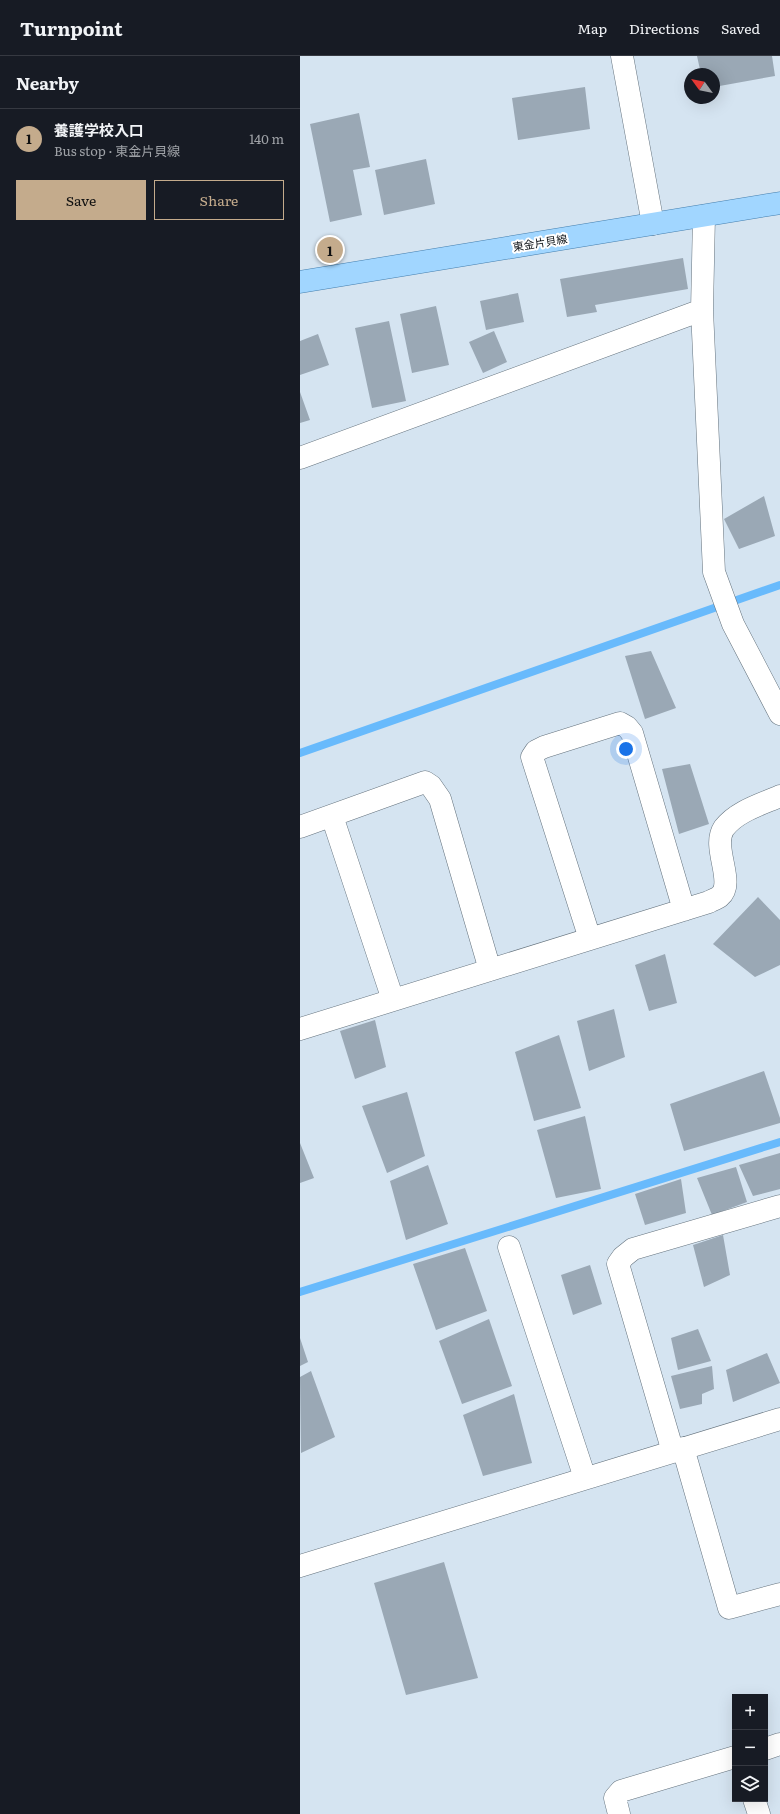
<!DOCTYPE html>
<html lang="en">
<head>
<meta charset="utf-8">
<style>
  :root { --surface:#171b24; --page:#242831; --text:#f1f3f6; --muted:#9ea1a6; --line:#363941; --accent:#c4ab8c }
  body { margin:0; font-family:Literata,"Noto Sans JP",serif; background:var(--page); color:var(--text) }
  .controls { position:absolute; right:12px; bottom:12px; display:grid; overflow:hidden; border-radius:0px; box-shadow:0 4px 16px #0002 }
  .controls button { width:36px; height:36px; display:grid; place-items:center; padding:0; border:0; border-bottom:1px solid var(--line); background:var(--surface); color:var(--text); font:20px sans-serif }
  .compass { position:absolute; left:384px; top:12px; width:36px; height:36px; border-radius:50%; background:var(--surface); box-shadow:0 4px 16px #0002; rotate:303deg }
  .you { position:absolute; left:326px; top:693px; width:14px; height:14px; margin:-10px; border:3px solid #fff; border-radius:50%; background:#1a73e8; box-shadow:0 0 0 6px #1a73e833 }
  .badge { display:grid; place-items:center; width:26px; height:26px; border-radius:50%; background:var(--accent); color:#111; font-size:13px; font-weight:700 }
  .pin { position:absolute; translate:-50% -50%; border:2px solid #fff; box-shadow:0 1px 4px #0006 }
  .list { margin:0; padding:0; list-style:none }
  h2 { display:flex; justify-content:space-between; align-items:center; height:52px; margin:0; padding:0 16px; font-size:17px }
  h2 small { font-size:13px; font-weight:400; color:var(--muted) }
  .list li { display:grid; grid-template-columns:26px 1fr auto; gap:12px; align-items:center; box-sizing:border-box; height:60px; padding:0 16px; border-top:1px solid var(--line) }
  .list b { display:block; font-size:15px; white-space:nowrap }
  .list p { margin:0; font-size:13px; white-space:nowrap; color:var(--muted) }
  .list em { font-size:13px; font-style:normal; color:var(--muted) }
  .actions { display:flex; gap:8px; padding:12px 16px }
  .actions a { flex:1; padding:9px 0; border:1px solid var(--accent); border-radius:0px; text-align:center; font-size:14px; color:var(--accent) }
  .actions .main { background:var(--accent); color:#111 }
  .icon { flex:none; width:22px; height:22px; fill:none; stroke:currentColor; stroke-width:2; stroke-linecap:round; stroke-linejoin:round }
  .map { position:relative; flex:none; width:480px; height:1758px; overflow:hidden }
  header { display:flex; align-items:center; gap:24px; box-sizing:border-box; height:56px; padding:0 20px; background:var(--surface); border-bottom:1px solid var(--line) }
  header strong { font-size:19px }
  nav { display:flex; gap:22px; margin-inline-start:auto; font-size:14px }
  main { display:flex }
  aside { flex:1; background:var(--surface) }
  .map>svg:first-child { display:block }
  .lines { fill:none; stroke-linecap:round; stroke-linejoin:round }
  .stream { stroke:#68bafc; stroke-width:8 }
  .building { fill:#9aa8b5 }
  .minor-casing { stroke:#65737e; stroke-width:23 }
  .major-casing { stroke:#447ead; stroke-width:23 }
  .minor { stroke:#fff; stroke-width:22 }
  .major { stroke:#a1d6ff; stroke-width:22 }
  .labels { text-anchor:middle; stroke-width:4; stroke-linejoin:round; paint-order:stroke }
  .street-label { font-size:11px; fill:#0a0f14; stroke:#fff }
</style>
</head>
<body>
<header>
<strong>Turnpoint</strong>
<nav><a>Map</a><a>Directions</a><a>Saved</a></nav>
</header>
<main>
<aside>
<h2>Nearby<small></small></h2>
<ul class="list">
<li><span class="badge">1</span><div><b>養護学校入口</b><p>Bus stop · 東金片貝線</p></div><em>140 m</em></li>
</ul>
<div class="actions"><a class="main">Save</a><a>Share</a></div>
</aside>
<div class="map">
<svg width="480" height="1758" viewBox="0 0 480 1758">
  <rect width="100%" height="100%" fill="#d5e4f1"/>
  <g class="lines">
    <path class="stream" d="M0,697L480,529
      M0,1236L480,1086"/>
  </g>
  <path class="building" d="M397,0H472L475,20L414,31V18H401Z
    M285,31L290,73L218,84L212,42Z
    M59,57L70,111L53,114L62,159L30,166L10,68Z
    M126,103L135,148L84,159L75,114Z
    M383,202L388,233L295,249L297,256L267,261L260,223Z
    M218,237L224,266L186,274L180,245Z
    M136,250L149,309L112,317L100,258Z
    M89,265L106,345L72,352L55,272Z
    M194,275L207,306L183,317L169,286Z
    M18,278L29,309L0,319V285Z
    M0,336L10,364L0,367Z
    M464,440L475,480L439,493L424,463Z
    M351,595L376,652L345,663L325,600Z
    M390,708L409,768L379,778L362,713Z
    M458,841L480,864V909L455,921L413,888Z
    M365,898L377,947L349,955L335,909Z
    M314,953L325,1001L289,1015L277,965Z
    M75,964L86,1011L55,1023L40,975Z
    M259,979L281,1052L234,1065L215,996Z
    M464,1015L480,1062V1067L384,1095L370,1048Z
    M107,1036L125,1100L87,1117L62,1050Z
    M285,1060L301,1133L256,1142L237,1074Z
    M0,1087L14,1122L0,1127Z
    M480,1097V1133L453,1140L439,1109Z
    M128,1109L148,1168L106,1184L90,1125Z
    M436,1111L447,1146L412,1159L397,1122Z
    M381,1123L386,1157L345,1169L335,1138Z
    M423,1179L430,1219L404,1231L393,1189Z
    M165,1192L187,1255L136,1274L113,1208Z
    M290,1209L302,1248L273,1259L261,1219Z
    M189,1263L212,1330L162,1348L139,1285Z
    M398,1273L411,1305L378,1314L371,1282Z
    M0,1282L8,1306L0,1310Z
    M467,1297L480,1327L433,1346L426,1314Z
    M412,1310L414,1333L402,1338V1348L380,1353L371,1320Z
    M11,1315L35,1381L1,1397L0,1321Z
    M214,1338L232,1407L183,1420L163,1359Z
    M144,1506L178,1622L106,1639L74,1527Z"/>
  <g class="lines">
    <defs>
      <path id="minor" d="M322,0L353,168
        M404,160L402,254L414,516L433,568L480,658
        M0,402L402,254
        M32,760L93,944
        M0,771L125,726L131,730L140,743L190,914
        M290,883L232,701L236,695L244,691L320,667L327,671L332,677L384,854
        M0,973L409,846C412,844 417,843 420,840C436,827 411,791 424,772C437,755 462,748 480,740
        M209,1191L285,1422
        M383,1392L429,1552L480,1538
        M373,1396L318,1208L323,1201L333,1193L480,1150
        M0,1510L480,1363
        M465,1693L480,1688
        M454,1743L459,1758
        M319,1758L315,1742L321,1735L435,1701"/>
      <path id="major" d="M0,226L480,147"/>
    </defs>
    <use href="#minor" class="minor-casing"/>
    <use href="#major" class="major-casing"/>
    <use href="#minor" class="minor"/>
    <use href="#major" class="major"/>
  </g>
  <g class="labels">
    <g class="street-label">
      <text transform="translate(240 187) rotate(-9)" y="4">東金片貝線</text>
    </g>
  </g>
</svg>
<div class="controls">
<button>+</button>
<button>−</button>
<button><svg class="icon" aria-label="layers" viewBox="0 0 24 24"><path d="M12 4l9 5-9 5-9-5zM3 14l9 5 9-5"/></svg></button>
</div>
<svg class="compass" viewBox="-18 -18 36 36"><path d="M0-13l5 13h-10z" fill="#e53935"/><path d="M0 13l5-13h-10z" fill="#9ea1a6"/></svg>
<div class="you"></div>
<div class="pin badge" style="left:30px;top:194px">1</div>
</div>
</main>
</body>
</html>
